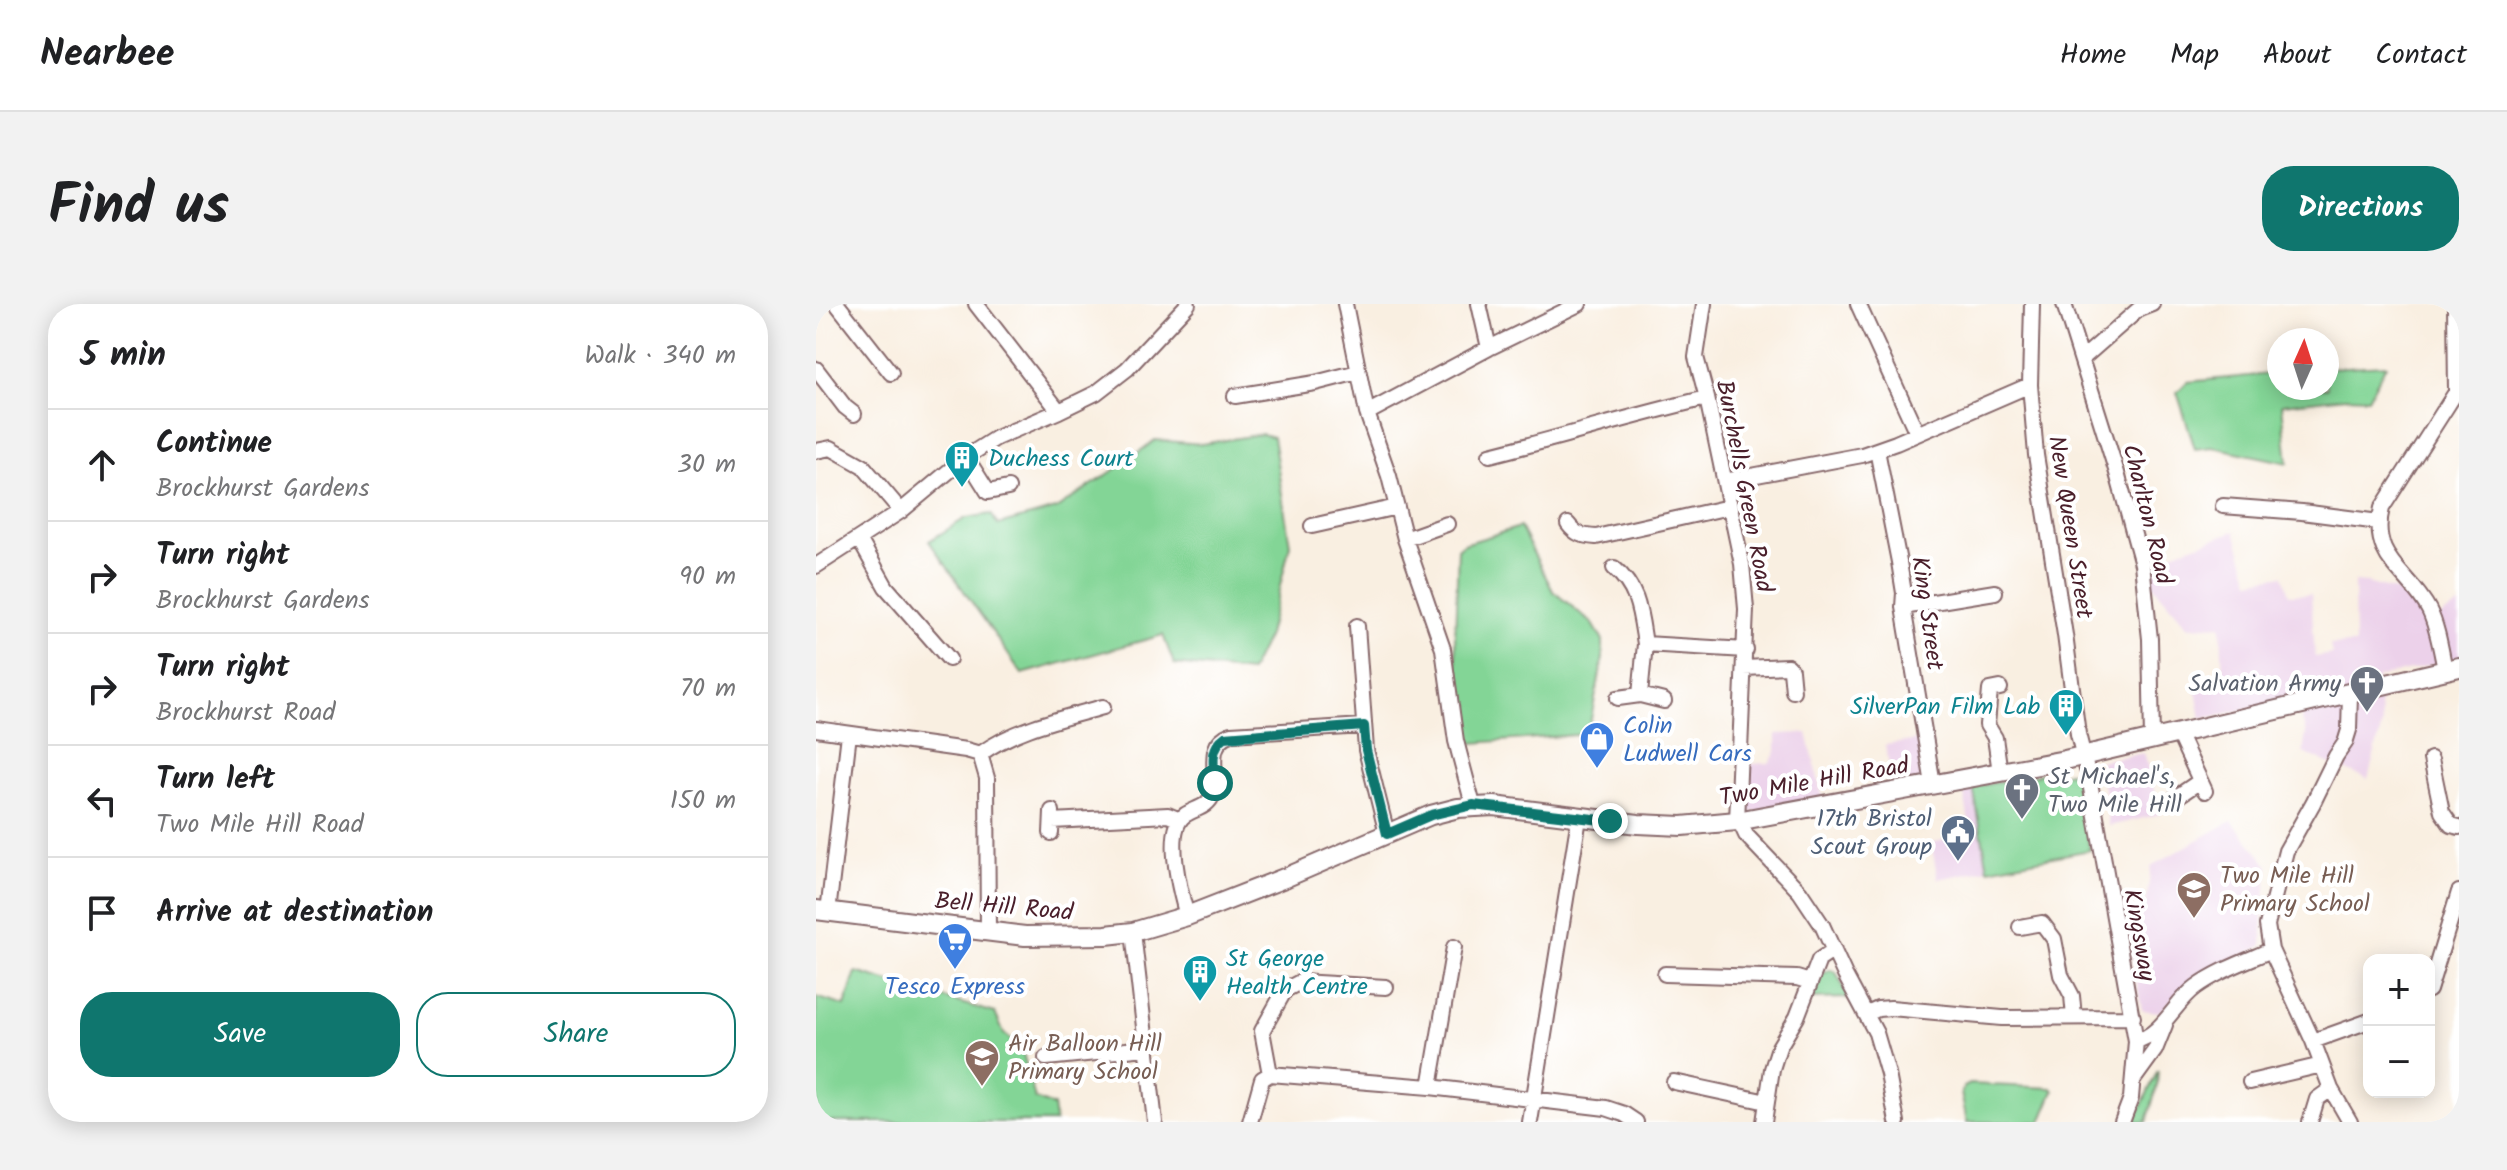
<!DOCTYPE html>
<html lang="en">
<head>
<meta charset="utf-8">
<style>
  :root { --surface:#fff; --page:#f2f2f2; --text:#202124; --muted:#757577; --line:#e0e0e0; --accent:#0f766e }
  body { margin:0; font-family:Kalam,sans-serif; background:var(--page); color:var(--text) }
  .controls { position:absolute; right:24px; bottom:24px; display:grid; overflow:hidden; border-radius:16px; box-shadow:0 4px 20px #0003 }
  .controls button { width:72px; height:72px; display:grid; place-items:center; padding:0; border:0; border-bottom:2px solid var(--line); background:var(--surface); color:var(--text); font:40px sans-serif }
  .compass { position:absolute; left:1451px; top:24px; width:72px; height:72px; border-radius:50%; background:var(--surface); box-shadow:0 4px 20px #0003; rotate:3deg }
  .stop { position:absolute; width:24px; height:24px; margin:-18px; border:6px solid #0f766e; border-radius:50%; background:#fff }
  .stop.end { background:#0f766e; border-color:#fff; box-shadow:0 2px 8px #0008 }
  .list { margin:0; padding:0; list-style:none }
  h2 { display:flex; justify-content:space-between; align-items:center; height:104px; margin:0; padding:0 32px; font-size:34px }
  h2 small { font-size:26px; font-weight:400; color:var(--muted) }
  .list li { display:grid; grid-template-columns:52px 1fr auto; gap:24px; align-items:center; box-sizing:border-box; height:112px; padding:0 32px; border-top:2px solid var(--line) }
  .list b { display:block; font-size:30px; white-space:nowrap }
  .list p { margin:0; font-size:26px; white-space:nowrap; color:var(--muted) }
  .list em { font-size:26px; font-style:normal; color:var(--muted) }
  .actions { display:flex; gap:16px; padding:24px 32px }
  .actions a { flex:1; padding:18px 0; border:2px solid var(--accent); border-radius:32px; text-align:center; font-size:28px; color:var(--accent) }
  .actions .main { background:var(--accent); color:#fff }
  .icon { flex:none; width:44px; height:44px; fill:none; stroke:currentColor; stroke-width:2; stroke-linecap:round; stroke-linejoin:round }
  .map { position:relative; flex:none; width:1643px; height:818px; overflow:hidden; border-radius:32px }
  header { display:flex; align-items:center; gap:48px; box-sizing:border-box; height:112px; padding:0 40px; background:var(--surface); border-bottom:2px solid var(--line) }
  header strong { font-size:38px }
  nav { display:flex; gap:44px; margin-inline-start:auto; font-size:28px }
  .intro { display:flex; align-items:center; justify-content:space-between; box-sizing:border-box; height:192px; padding:0 48px }
  h1 { margin:0; font-size:56px }
  .button { padding:20px 36px; border-radius:32px; background:var(--accent); color:#fff; font-size:28px; font-weight:700 }
  main { display:flex; gap:48px; padding:0 48px }
  aside { flex:1; background:var(--surface); border-radius:32px; box-shadow:0 4px 20px #0003 }
  .map>svg:first-child { display:block }
  .built { fill:#ecd1ea }
  .green { fill:#83d596; stroke:#667a60; stroke-width:2 }
  .lines { fill:none; stroke-linecap:round; stroke-linejoin:round }
  .minor-casing { stroke:#87686b; stroke-width:18 }
  .major-casing { stroke:#87686b; stroke-width:22 }
  .minor { stroke:#fff; stroke-width:14 }
  .major { stroke:#fff; stroke-width:18 }
  .route { stroke:#0f766e; stroke-width:10 }
  .labels { text-anchor:middle; stroke-width:8; stroke-linejoin:round; paint-order:stroke }
  .culture-label { font-size:24px; fill:#0d838f; stroke:#fff; text-anchor:start }
  .street-label { font-size:24px; fill:#4a1f2b; stroke:#fff }
  .worship-label { font-size:24px; fill:#5b616d; stroke:#fff; text-anchor:end }
  .shop-label { font-size:24px; fill:#366cbe; stroke:#fff; text-anchor:start }
  .service-label { font-size:24px; fill:#4e5e75; stroke:#fff; text-anchor:end }
  .education-label { font-size:24px; fill:#785e54; stroke:#fff; text-anchor:start }
</style>
</head>
<body>
<header>
<strong>Nearbee</strong>
<nav><a>Home</a><a>Map</a><a>About</a><a>Contact</a></nav>
</header>
<div class="intro"><h1>Find us</h1><a class="button">Directions</a></div>
<main>
<aside>
<h2>5 min<small>Walk · 340 m</small></h2>
<ul class="list">
<li><svg class="icon" aria-label="ahead" viewBox="0 0 24 24"><path d="M12 20V5M6 11l6-6 6 6"/></svg><div><b>Continue</b><p>Brockhurst Gardens</p></div><em>30 m</em></li>
<li><svg class="icon" aria-label="right" viewBox="0 0 24 24"><path d="M7 20v-9h11M14 6l5 5-5 5"/></svg><div><b>Turn right</b><p>Brockhurst Gardens</p></div><em>90 m</em></li>
<li><svg class="icon" aria-label="right" viewBox="0 0 24 24"><path d="M7 20v-9h11M14 6l5 5-5 5"/></svg><div><b>Turn right</b><p>Brockhurst Road</p></div><em>70 m</em></li>
<li><svg class="icon" aria-label="left" viewBox="0 0 24 24"><path d="M17 20v-9H6M10 6l-5 5 5 5"/></svg><div><b>Turn left</b><p>Two Mile Hill Road</p></div><em>150 m</em></li>
<li><svg class="icon" aria-label="arrive" viewBox="0 0 24 24"><path d="M6 21V4h12l-3 4 3 4H6"/></svg><div><b>Arrive at destination</b></div></li>
</ul>
<div class="actions"><a class="main">Save</a><a>Share</a></div>
</aside>
<div class="map">
<svg width="1643" height="818" viewBox="0 0 1643 818">
  <rect width="100%" height="100%" fill="#fff"/>
  <filter id="ink" filterUnits="userSpaceOnUse"><feTurbulence type="fractalNoise" baseFrequency=".0125" numOctaves="2"/><feDisplacementMap in="SourceGraphic" scale="16" xChannelSelector="R" yChannelSelector="G"/><feConvolveMatrix kernelMatrix="1 2 1 2 8 2 1 2 1" color-interpolation-filters="sRGB"/></filter>
  <filter id="wash" filterUnits="userSpaceOnUse"><feTurbulence type="fractalNoise" baseFrequency=".006" numOctaves="4" result="noise"/><feDisplacementMap in="SourceGraphic" scale="32" xChannelSelector="R" yChannelSelector="G"/><feGaussianBlur stdDeviation="1.8" result="paint"/><feColorMatrix in="noise" values="0 0 0 0 0 0 0 0 0 0 0 0 0 0 0 0 0 1.4 0 .05"/><feComposite in="paint" operator="in"/></filter>
  <g filter="url(#wash)">
    <rect width="100%" height="100%" fill="#f9efe1"/>
    <path class="built" d="M1419,227L1434,277L1467,271L1473,291L1495,290L1499,353L1516,350L1514,341L1539,340L1538,278L1551,279L1579,287L1588,281L1602,298L1613,320L1643,301V354L1561,374L1566,421L1552,475L1487,449L1490,429L1479,394L1385,415L1379,380L1407,378L1405,321L1373,323L1338,282L1334,281L1331,258Z
      M991,429L1007,495L932,509L935,460L953,459L960,448V430Z
      M1103,436L1111,475L1077,482L1069,441Z
      M1328,449L1345,510L1293,522L1284,457Z
      M1157,483L1172,565L1122,575L1115,539L1155,530L1147,484Z
      M1416,517L1453,562L1447,608L1446,642L1378,674L1343,708L1326,706L1308,609L1330,602L1335,562Z"/>
    <path class="green" d="M1570,61L1552,94L1530,93L1466,100L1472,159L1397,143L1379,145L1361,88L1371,78L1463,69V84H1511V64Z
      M446,130L457,133L474,241L452,331L434,368L358,360L347,331L206,370L113,237L150,214L175,210L182,221L240,205L304,162L339,136L386,140Z
      M704,223L737,287L777,320L787,337V354L772,430L645,440L639,334L642,245L648,240Z
      M1253,468L1260,471L1274,546L1172,565L1157,483L1229,469L1230,473Z
      M1014,666L1020,668L1033,694L995,695L1004,671Z
      M40,668L179,709L188,730L206,745L219,795L237,802L239,818H0V693L29,702Z
      M1342,766L1341,781L1331,818H1318Z
      M1154,780L1236,784L1238,787L1225,818H1151L1145,789L1148,783Z"/>
  </g>
  <g filter="url(#ink)">
    <g class="lines">
      <defs>
        <path id="minor" d="M21,0L75,69
          M160,0L243,107
          M529,0L551,109L573,172L589,235L627,345L640,437L657,501
          M663,0L673,44
          M888,0L880,53L891,94L926,260L930,305L921,517
          M1042,0L1101,129
          M1216,0L1214,81L1220,151L1249,331L1262,430L1273,473L1320,737L1315,794L1306,818
          M1248,0L1301,169L1326,260L1334,335L1336,436
          M1267,54L1323,5L1336,0
          M0,65L29,103L38,110
          M419,92L499,79L542,68
          M551,109L673,44L763,0
          M1061,146L1083,258L1088,289L1087,303L1117,480
          M0,147L15,144L47,162L85,207
          M674,151C747,133 818,111 891,94
          M150,153L172,188L192,184
          M909,177L1046,151L1080,139L1214,81
          M1407,202L1486,208L1563,218
          M752,220C760,231 767,232 780,233L913,203
          M496,222L581,203
          M43,235L70,283L133,355
          M589,235L631,220
          M0,262L85,207L150,153L180,134L243,107L280,89L311,65L372,0
          M798,264C823,285 824,309 829,340L930,346
          M1087,303L1179,288
          M541,322L550,446L571,530
          M928,364L972,362L975,366L977,387
          M1629,366C1625,347 1622,324 1613,306C1593,267 1553,256 1566,204L1640,88L1639,0
          M824,391L829,340
          M802,394L824,391L848,397
          M0,425L150,446L164,450
          M1362,429L1389,487
          M164,450L171,474L172,628
          M164,450C200,424 245,415 287,403
          M1615,455L1626,508L1635,521L1643,523
          M1184,468L1179,434L1171,421L1174,386L1184,384
          M1359,494L1384,477
          M923,516L930,531L984,588L1006,621L1029,671L1060,729L1072,770L1081,818
          M236,517L352,511L364,516
          M235,529L236,507
          M12,608L33,430
          M371,612C365,591 347,526 369,511C379,504 392,504 397,490C404,468 387,441 415,430L548,422
          M1204,623L1226,619L1238,635L1245,671L1256,692L1258,713
          M317,628L339,818
          M849,670L981,674L994,678
          M1613,686L1643,588
          M1051,710L1062,705L1075,704L1186,714L1317,713
          M1320,737C1347,730 1358,699 1380,683C1402,667 1430,657 1455,646
          M1497,737L1553,717
          M230,754L330,744
          M454,770L614,783L790,804L808,810L820,818
          M1318,775L1339,746L1349,721
          M858,778L951,798
          M1434,778L1506,761
          M614,783L638,643
          M434,818L446,775L454,770L446,727L469,686L484,678L570,683
          M714,818L763,514
          M948,818L956,765L963,743L981,713L1003,656L1018,646
          M1494,818L1501,795L1515,785
          M1534,818L1515,785L1497,737L1455,646L1451,621L1470,547L1497,499L1520,452L1529,439L1533,426L1534,389"/>
        <path id="major" d="M0,606L209,632L290,631L317,628L371,612L471,573L615,511L642,504L678,502L822,520L866,522L921,517L1249,456L1643,363"/>
      </defs>
      <use href="#minor" class="minor-casing"/>
      <use href="#major" class="major-casing"/>
      <use href="#minor" class="minor"/>
      <use href="#major" class="major"/>
    </g>
  </g>
  <g class="lines" filter="url(#ink)">
    <path class="route" d="M399,479C398,462 393,444 409,433L548,422L550,446L571,530L615,511L657,501L794,517"/>
  </g>
  <defs>
    <symbol id="building-pin" viewBox="-11 -11 22 30"><path d="M0 17L-7.5 6A9.5 9.5 0 1 1 7.5 6Z" fill="#0f9aa8" stroke="#fff"/><path d="M-4-6H4V6H1V3H-1V6H-4ZM-2.5-4.3h1.7v1.8h-1.7ZM.8-4.3h1.7v1.8H.8ZM-2.5-1h1.7V.8h-1.7ZM.8-1h1.7V.8H.8Z" fill="#fff"/></symbol>
    <symbol id="church-pin" viewBox="-11 -11 22 30"><path d="M0 17L-7.5 6A9.5 9.5 0 1 1 7.5 6Z" fill="#6b7280" stroke="#fff"/><path d="M-1.2-6h2.4v3.5h3.3v2.4h-3.3V6h-2.4V-.1h-3.3v-2.4h3.3Z" fill="#fff"/></symbol>
    <symbol id="shop-pin" viewBox="-11 -11 22 30"><path d="M0 17L-7.5 6A9.5 9.5 0 1 1 7.5 6Z" fill="#3f7fe0" stroke="#fff"/><path d="M-5-2.5h2.3a2.7 3.5 0 0 1 5.4 0H5L5.5 6h-11ZM-1.5-2.5h3a1.5 2.3 0 0 0-3 0Z" fill="#fff"/></symbol>
    <symbol id="civic-pin" viewBox="-11 -11 22 30"><path d="M0 17L-7.5 6A9.5 9.5 0 1 1 7.5 6Z" fill="#5c6f8a" stroke="#fff"/><path d="M-.6-6.5H3V-4.5H.6V-3L4-1V1h2V6H-6V1h2V-1L-.6-3ZM-1.2 2.5V6h2.4V2.5Z" fill="#fff"/></symbol>
    <symbol id="school-pin" viewBox="-11 -11 22 30"><path d="M0 17L-7.5 6A9.5 9.5 0 1 1 7.5 6Z" fill="#8d6e63" stroke="#fff"/><path d="M0-5L7-2L0 1L-7-2ZM-4 1L0 2.5L4 1V4Q0 6-4 4Z" fill="#fff"/></symbol>
    <symbol id="supermarket-pin" viewBox="-11 -11 22 30"><path d="M0 17L-7.5 6A9.5 9.5 0 1 1 7.5 6Z" fill="#3f7fe0" stroke="#fff"/><path d="M-6-5.5h2.5l.6 2H6L4.5 2H-2.5L-4.4-4H-6ZM-1.5 3.2a1.3 1.3 0 1 0 .1 0ZM3 3.2a1.3 1.3 0 1 0 .1 0Z" fill="#fff"/></symbol>
  </defs>
  <g fill-rule="evenodd">
    <use href="#building-pin" x="126" y="134" width="40" height="54"/>
    <use href="#church-pin" x="1531" y="359" width="40" height="54"/>
    <use href="#building-pin" x="1230" y="382" width="40" height="54"/>
    <use href="#shop-pin" x="761" y="415" width="40" height="54"/>
    <use href="#church-pin" x="1186" y="466" width="40" height="54"/>
    <use href="#civic-pin" x="1122" y="508" width="40" height="54"/>
    <use href="#school-pin" x="1358" y="565" width="40" height="54"/>
    <use href="#supermarket-pin" x="119" y="616" width="40" height="54"/>
    <use href="#building-pin" x="364" y="648" width="40" height="54"/>
    <use href="#school-pin" x="146" y="733" width="40" height="54"/>
  </g>
  <g class="labels">
    <g class="culture-label">
      <text x="172" y="162">Duchess Court</text>
      <text x="1224" y="410" text-anchor="end">SilverPan Film Lab</text>
      <text x="410" y="662">St George<tspan x="410" dy="28">Health Centre</tspan></text>
    </g>
    <g class="street-label">
      <text transform="translate(929 182) rotate(79)" y="8">Burchells Green Road</text>
      <text transform="translate(1332 210) rotate(76)" y="8">Charlton Road</text>
      <text transform="translate(1255 223) rotate(81)" y="8">New Queen Street</text>
      <text transform="translate(1112 309) rotate(82)" y="8">King Street</text>
      <text transform="translate(998 477) rotate(-10)" y="8">Two Mile Hill Road</text>
      <text transform="translate(188 602) rotate(5)" y="8">Bell Hill Road</text>
      <text transform="translate(1324 631) rotate(80)" y="8">Kingsway</text>
    </g>
    <g class="worship-label">
      <text x="1525" y="387">Salvation Army</text>
      <text x="1232" y="480" text-anchor="start">St Michael's,<tspan x="1232" dy="28">Two Mile Hill</tspan></text>
    </g>
    <g class="shop-label">
      <text x="807" y="429">Colin<tspan x="807" dy="28">Ludwell Cars</tspan></text>
      <text x="139" y="690" text-anchor="middle">Tesco Express</text>
    </g>
    <g class="service-label">
      <text x="1116" y="522">17th Bristol<tspan x="1116" dy="28">Scout Group</tspan></text>
    </g>
    <g class="education-label">
      <text x="1404" y="579">Two Mile Hill<tspan x="1404" dy="28">Primary School</tspan></text>
      <text x="192" y="747">Air Balloon Hill<tspan x="192" dy="28">Primary School</tspan></text>
    </g>
  </g>
</svg>
<div class="controls">
<button>+</button>
<button>−</button>
</div>
<svg class="compass" viewBox="-18 -18 36 36"><path d="M0-13l5 13h-10z" fill="#e53935"/><path d="M0 13l5-13h-10z" fill="#757577"/></svg>
<div class="stop" style="left:399px;top:479px"></div>
<div class="stop end" style="left:794px;top:517px"></div>
</div>
</main>
</body>
</html>
